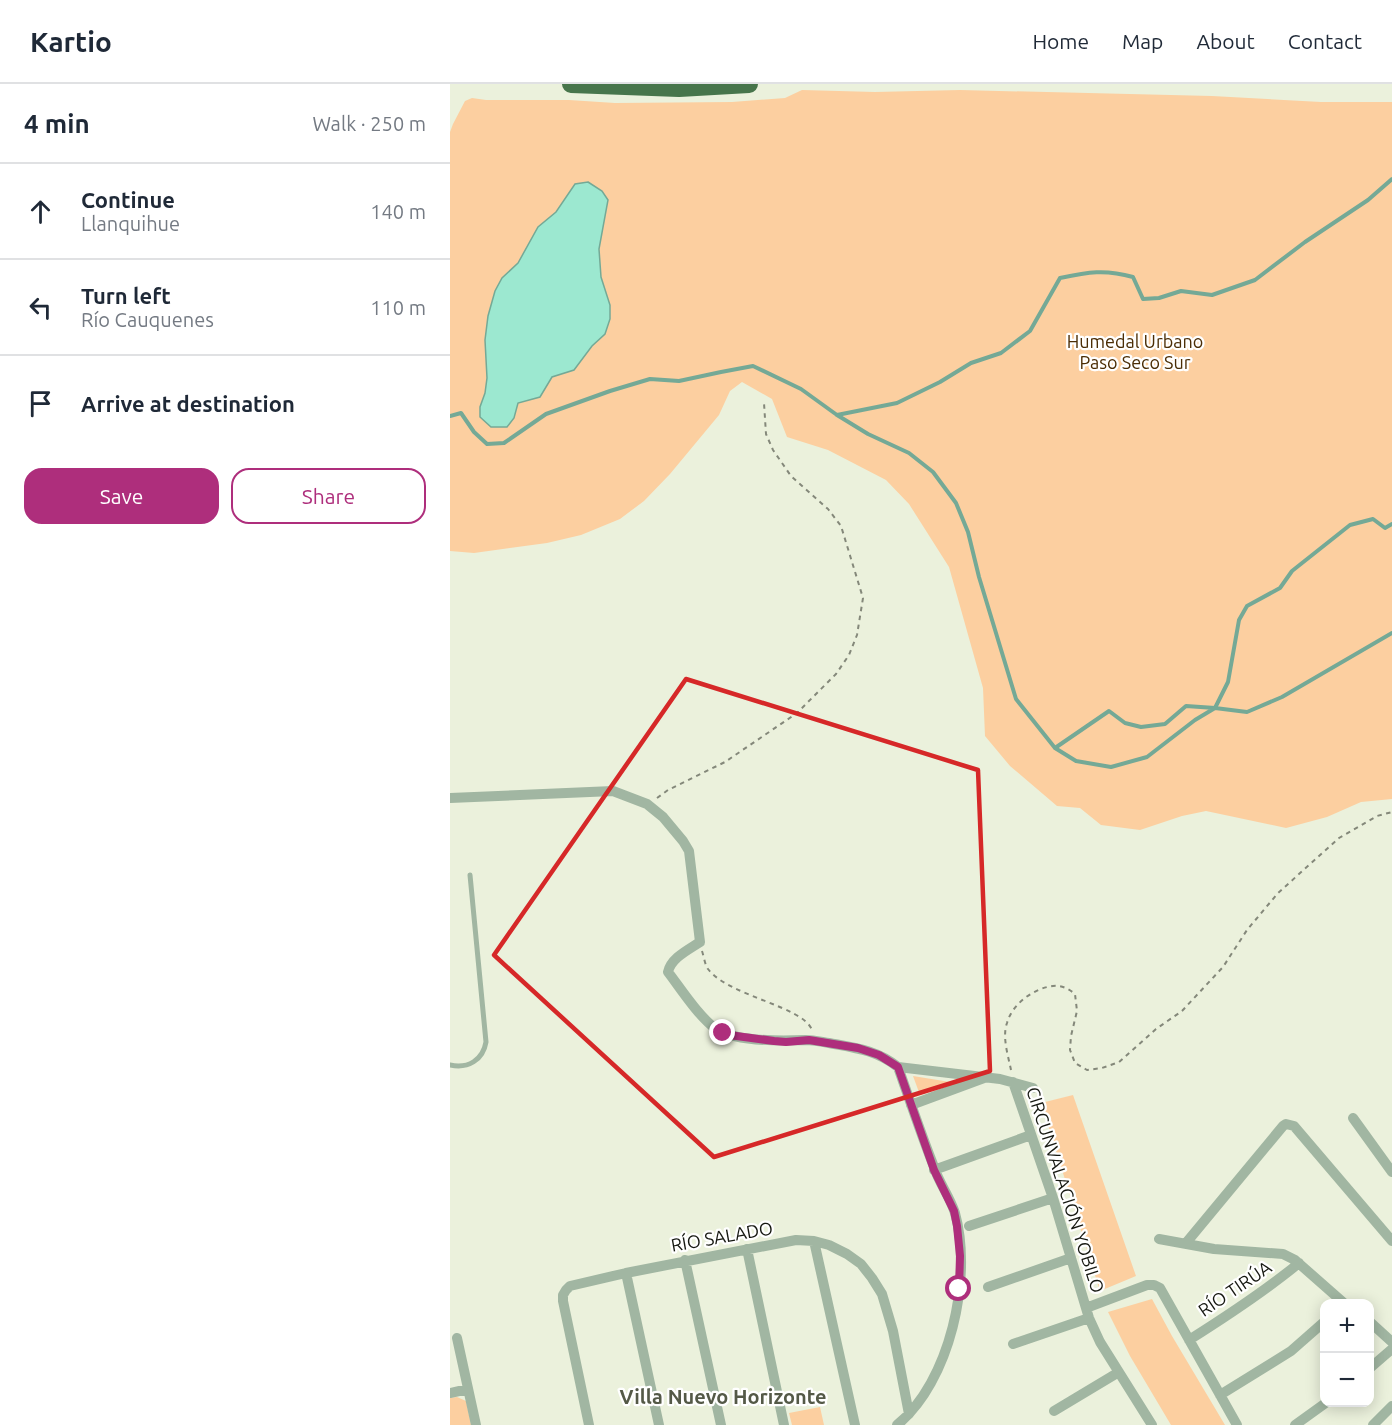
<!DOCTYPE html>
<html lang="en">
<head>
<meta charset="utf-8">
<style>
  :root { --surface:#fff; --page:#f2f2f3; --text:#1f2937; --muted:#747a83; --line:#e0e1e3; --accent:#ae2e7c }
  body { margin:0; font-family:Ubuntu,sans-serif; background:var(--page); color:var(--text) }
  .controls { position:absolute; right:18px; bottom:18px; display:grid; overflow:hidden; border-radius:12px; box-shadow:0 3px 15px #0003 }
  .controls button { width:54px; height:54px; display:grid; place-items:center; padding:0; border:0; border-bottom:2px solid var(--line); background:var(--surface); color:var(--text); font:30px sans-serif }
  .stop { position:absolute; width:18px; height:18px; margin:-14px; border:4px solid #ae2e7c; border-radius:50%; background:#fff }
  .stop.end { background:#ae2e7c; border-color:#fff; box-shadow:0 2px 6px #0008 }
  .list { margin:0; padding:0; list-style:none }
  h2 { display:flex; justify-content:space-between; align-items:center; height:78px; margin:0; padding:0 24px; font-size:26px }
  h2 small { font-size:20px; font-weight:400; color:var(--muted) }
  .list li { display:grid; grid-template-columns:39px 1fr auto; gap:18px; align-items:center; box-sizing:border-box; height:96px; padding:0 24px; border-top:2px solid var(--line) }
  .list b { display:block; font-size:22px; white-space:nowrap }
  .list p { margin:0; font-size:20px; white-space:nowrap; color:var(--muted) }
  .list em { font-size:20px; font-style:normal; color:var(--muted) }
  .actions { display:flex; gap:12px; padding:18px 24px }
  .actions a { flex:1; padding:14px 0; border:2px solid var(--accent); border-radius:18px; text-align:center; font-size:21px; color:var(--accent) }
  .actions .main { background:var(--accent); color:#fff }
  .icon { flex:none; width:33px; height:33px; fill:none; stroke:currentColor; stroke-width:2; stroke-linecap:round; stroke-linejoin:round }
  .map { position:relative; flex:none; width:942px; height:1341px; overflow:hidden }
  header { display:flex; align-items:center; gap:36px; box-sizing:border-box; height:84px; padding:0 30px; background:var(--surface); border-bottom:2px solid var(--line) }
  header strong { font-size:28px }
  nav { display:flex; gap:33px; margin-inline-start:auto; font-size:21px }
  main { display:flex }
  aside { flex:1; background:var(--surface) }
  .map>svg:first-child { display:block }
  .green { fill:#fccfa0 }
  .water { fill:#9ce8d0; stroke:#74a996; stroke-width:1.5 }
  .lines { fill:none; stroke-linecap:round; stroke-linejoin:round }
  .stream { stroke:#74a996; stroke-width:4 }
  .path { stroke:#84887a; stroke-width:2; stroke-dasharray:4.5 4.5; stroke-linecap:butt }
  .lane { stroke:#a1b6a2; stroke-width:5 }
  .street { stroke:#a1b6a2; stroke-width:10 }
  .highway { stroke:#47754b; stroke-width:18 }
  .route { stroke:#ae2e7c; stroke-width:8 }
  .marked { fill:none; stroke:#d62828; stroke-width:4.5; stroke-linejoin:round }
  .labels { text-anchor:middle; stroke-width:4.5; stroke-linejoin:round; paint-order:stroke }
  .park-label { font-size:18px; fill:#4b2d05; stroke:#fff }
  .street-label { font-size:18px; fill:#151710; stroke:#fff }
  .neighbourhood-label { font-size:20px; font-weight:bold; fill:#545947; stroke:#fff }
</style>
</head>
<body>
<header>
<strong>Kartio</strong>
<nav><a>Home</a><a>Map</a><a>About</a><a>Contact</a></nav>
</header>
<main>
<aside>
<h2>4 min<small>Walk · 250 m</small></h2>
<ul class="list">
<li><svg class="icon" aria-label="ahead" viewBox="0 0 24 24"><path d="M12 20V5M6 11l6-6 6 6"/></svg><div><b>Continue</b><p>Llanquihue</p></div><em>140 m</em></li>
<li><svg class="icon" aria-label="left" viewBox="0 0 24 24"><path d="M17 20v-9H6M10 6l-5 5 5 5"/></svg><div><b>Turn left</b><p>Río Cauquenes</p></div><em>110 m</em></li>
<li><svg class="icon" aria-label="arrive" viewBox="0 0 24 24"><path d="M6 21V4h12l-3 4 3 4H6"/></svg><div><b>Arrive at destination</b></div></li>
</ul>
<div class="actions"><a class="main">Save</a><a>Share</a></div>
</aside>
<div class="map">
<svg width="942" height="1341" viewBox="0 0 942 1341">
  <rect width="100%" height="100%" fill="#ebf1dc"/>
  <path class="green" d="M352,6L425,8L510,6L762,12L871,18H942V715L911,718L877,733L836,744L756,727L732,732L690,746L651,741L630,724L607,722L560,682L535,652L533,604L499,483L459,420L436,396L378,366L337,353L322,315L292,298L280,307L269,331L220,390L194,417L170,435L131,451L97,459L24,469L0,467V48L3,40L15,17L22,14L36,16H119L165,19L282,18L335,14Z
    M463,992L500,998L470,1011Z
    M623,1011L686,1192L650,1207L591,1019Z
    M702,1215L722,1252L775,1341H721L680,1272L658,1228Z
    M7,1313L16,1317L21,1341H0V1314Z
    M370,1323L374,1341H342L339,1329Z"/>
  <path class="water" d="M138,98L152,107L158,116L149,165L151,193L160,221V235L155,250L142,262L124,286L102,293L90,313L68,319L64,334L57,343H41L30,333V323L35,309L37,294L35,256L38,232L45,207L52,194L68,179L88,143L106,128L125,100Z"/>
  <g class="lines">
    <path class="stream" d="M387,331L447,319L490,298L521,279L551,269L580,247L610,194C638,188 655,185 683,193L693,215L709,214L731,207L762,211L805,196L855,158L918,116L942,95
      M0,332L11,329L24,348L37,360L54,359L96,330L160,307L200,295L229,297L271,288L303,282L351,305L387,331L418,350L459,369L483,388L506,419L518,448L529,493L566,615L605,664L626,677L661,683L697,673L745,636L765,624L778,598L789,536L797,522L830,504L842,487L900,441L923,435L935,444L942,440
      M605,664L659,627L675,639L691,643L715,640L736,622L765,624L797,628L832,613L942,549"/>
    <path class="path" d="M207,714L218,706L275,678L347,629L386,590L399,571L407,551L413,514L391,442L378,425L341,392L323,366L316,350L314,319
      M252,867C254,873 255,881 258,885C278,912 353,922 362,946
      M561,986C558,971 552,953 557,939C562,920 584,904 603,902C612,901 619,905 625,910L627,927L621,952L620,966L625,979L637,986L652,984L669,978L706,945L732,927L773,883L797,846L828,809L889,754L927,732L942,728"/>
    <path class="lane" d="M0,981C18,985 33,976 36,958L20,791"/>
    <path class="street" d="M0,714L163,707L197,720L213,733L233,757L239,767L250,858C238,866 221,874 218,888C231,905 249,933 266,945C286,958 332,957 356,956C364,956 372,958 379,959C406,964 426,966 448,983
      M448,983L550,995L583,1004
      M563,998L603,1114L639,1234L650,1258L702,1341
      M461,1021L534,994
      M903,1034L942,1088
      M484,1086L581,1051
      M519,1142L603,1114
      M709,1155L764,1165L833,1170L845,1176L895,1220
      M364,1157L405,1341
      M736,1159L833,1042L836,1040L844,1042L942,1157
      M297,1165L334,1341
      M235,1176L271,1341
      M176,1189L209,1341
      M538,1203L621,1174
      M636,1224L697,1201H704L710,1204L787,1341
      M920,1238L942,1258
      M7,1254L26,1341
      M739,1256C777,1232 814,1208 849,1179
      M563,1260L639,1234
      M920,1284L942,1265
      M0,1309L18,1305
      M770,1311L841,1267L874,1238
      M604,1327L669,1288
      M139,1341L113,1217V1211L116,1206L120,1202L176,1189L346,1156L364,1157L379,1161L397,1170L411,1180L422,1194L432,1210L443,1247L459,1330
      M447,1341C500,1298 523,1194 505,1129C500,1113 489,1099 484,1083C471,1050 460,1017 448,983
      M845,1341L877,1318
      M923,1341L942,1322"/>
    <path class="highway" d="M121,0L229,4L299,0"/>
  </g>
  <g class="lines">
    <path class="route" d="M273,949L279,951L324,957L336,958L359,956L408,964L429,971L448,983L484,1086L504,1127L507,1142L510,1172L509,1205"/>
  </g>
  <path class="marked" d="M236,595L528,686L540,987L264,1073L44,871Z"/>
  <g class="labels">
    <g class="park-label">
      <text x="685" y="264">Humedal Urbano<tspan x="685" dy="21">Paso Seco Sur</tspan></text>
    </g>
    <g class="street-label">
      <text transform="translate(615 1106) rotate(72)" y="6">CIRCUNVALACIÓN YOBILO</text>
      <text transform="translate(272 1153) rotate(-10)" y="6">RÍO SALADO</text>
      <text transform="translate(785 1205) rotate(-34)" y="6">RÍO TIRÚA</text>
    </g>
    <g class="neighbourhood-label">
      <text x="273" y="1320">Villa Nuevo Horizonte</text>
    </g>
  </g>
</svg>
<div class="controls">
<button>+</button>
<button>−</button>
</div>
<div class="stop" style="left:509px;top:1205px"></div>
<div class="stop end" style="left:273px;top:949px"></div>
</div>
</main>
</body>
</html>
